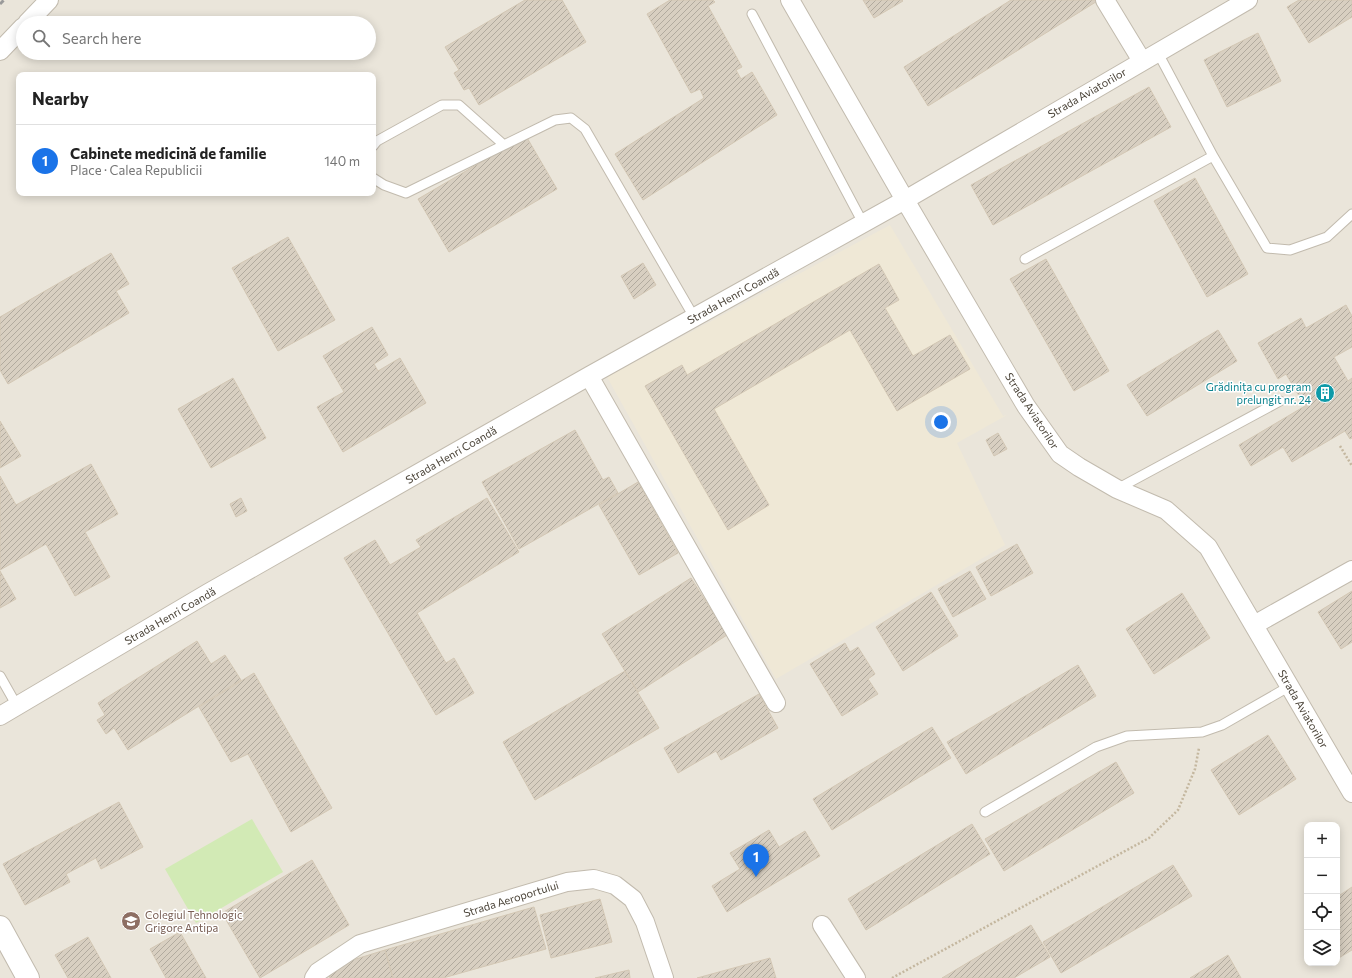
<!DOCTYPE html>
<html lang="en">
<head>
<meta charset="utf-8">
<style>
  :root { --surface:#fff; --page:#f2f2f2; --text:#222; --muted:#767676; --line:#e0e0e0; --accent:#1a73e8 }
  body { margin:0; font-family:Commissioner,sans-serif; background:var(--page); color:var(--text) }
  .controls { position:absolute; right:12px; bottom:12px; display:grid; overflow:hidden; border-radius:8px; box-shadow:0 2px 10px #0003 }
  .controls button { width:36px; height:36px; display:grid; place-items:center; padding:0; border:0; border-bottom:1px solid var(--line); background:var(--surface); color:var(--text); font:20px sans-serif }
  .you { position:absolute; left:941px; top:422px; width:14px; height:14px; margin:-10px; border:3px solid #fff; border-radius:50%; background:#1a73e8; box-shadow:0 0 0 6px #1a73e833 }
  .badge { display:grid; place-items:center; width:26px; height:26px; border-radius:50%; background:var(--accent); color:#fff; font-size:13px; font-weight:700 }
  .pin { position:absolute; translate:-50% -33px; filter:drop-shadow(0 1px 2px #0008) }
  .pin::after { content:''; position:absolute; top:21px; width:14px; height:12px; background:inherit; clip-path:polygon(0 0,100% 0,50% 100%) }
  .list { margin:0; padding:0; list-style:none }
  h2 { display:flex; justify-content:space-between; align-items:center; height:52px; margin:0; padding:0 16px; font-size:17px }
  h2 small { font-size:13px; font-weight:400; color:var(--muted) }
  .list li { display:grid; grid-template-columns:26px 1fr auto; gap:12px; align-items:center; box-sizing:border-box; height:72px; padding:0 16px; border-top:1px solid var(--line) }
  .list b { display:block; font-size:15px; white-space:nowrap }
  .list p { margin:0; font-size:13px; white-space:nowrap; color:var(--muted) }
  .list em { font-size:13px; font-style:normal; color:var(--muted) }
  .icon { flex:none; width:22px; height:22px; fill:none; stroke:currentColor; stroke-width:2; stroke-linecap:round; stroke-linejoin:round }
  .map { position:relative; flex:none; width:1352px; height:978px; overflow:hidden }
  .search { position:absolute; background:var(--surface); box-shadow:0 2px 10px #0003; left:16px; top:16px; width:360px; height:44px; display:flex; align-items:center; gap:10px; box-sizing:border-box; padding:0 14px; border-radius:22px; color:var(--muted); font-size:15px }
  .panel { position:absolute; background:var(--surface); box-shadow:0 2px 10px #0003; left:16px; top:72px; width:360px; height:124px; border-radius:8px }
  .map>svg:first-child { display:block }
  .residential { fill:#eae5da; fill-rule:evenodd }
  .education { fill:#efe8d6 }
  .grass { fill:#d2eab5 }
  .building { fill:url(#building-hatch); stroke:#d3c7b4 }
  .lines { fill:none; stroke-linecap:round; stroke-linejoin:round }
  .service-casing { stroke:#c2bbae; stroke-width:11 }
  .minor-casing { stroke:#c2bbae; stroke-width:20 }
  .tertiary-casing { stroke:#c2bbae; stroke-width:24 }
  .path { stroke:#c4b79f; stroke-width:2.5; stroke-dasharray:2 2; stroke-linecap:butt }
  .service { stroke:#fff; stroke-width:9 }
  .minor { stroke:#fff; stroke-width:18 }
  .tertiary { stroke:#fff; stroke-width:22 }
  .rail { stroke:#9a9a9a; stroke-width:3; stroke-dasharray:5 5; stroke-linecap:butt }
  .labels { text-anchor:middle; stroke-width:3; stroke-linejoin:round; paint-order:stroke }
  .street-label { font-size:11px; fill:#4b4439; stroke:#fff }
  .culture-label { font-size:11px; fill:#0d838f; stroke:#fff; text-anchor:end }
  .education-label { font-size:11px; fill:#785e54; stroke:#fff; text-anchor:start }
</style>
</head>
<body>
<div class="map">
<svg width="1352" height="978" viewBox="0 0 1352 978">
  <defs>
    <pattern id="building-hatch" width="6" height="6" patternUnits="userSpaceOnUse"><rect width="6" height="6" fill="#d8cfc1"/><path d="M-1 1l2-2M0 6l6-6M5 7l2-2" fill="none" stroke="#b1aa9e"/></pattern>
  </defs>
  <rect width="100%" height="100%" fill="#f6f3ec"/>
  <path class="residential" d="M0,0H1352V978H0ZM23,23H369V53H23ZM19,75H373V193H19ZM1307,825H1337V963H1307Z"/>
  <path class="education" d="M890,225L1003,416L1007,415L957,443L1005,545L776,679L607,377Z"/>
  <path class="grass" d="M252,819L283,872L196,923L165,869Z"/>
  <path class="building" d="M525,0H562L586,42L479,105L469,88L464,90L454,73L459,70L445,47Z
    M670,0H713L715,2L708,6L742,67L736,70L741,79L752,72L777,115L643,200L615,154L704,98L700,89L691,93L647,14Z
    M863,0H902L903,1L874,18Z
    M1011,0H1099L928,106L904,67Z
    M1299,0H1352V17L1309,43L1287,7Z
    M1258,33L1281,81L1227,107L1204,60Z
    M1149,87L1171,127L993,225L971,185Z
    M526,136L557,189L449,252L418,199Z
    M1195,178L1248,274L1207,297L1154,201Z
    M288,237L335,320L278,351L232,268Z
    M111,253L129,284L116,291L129,313L8,384L0,370V317Z
    M1046,259L1109,371L1074,391L1010,279Z
    M643,263L656,285L634,299L621,276Z
    M879,264L899,300L885,308L913,356L950,335L970,369L897,411L850,330L714,409L769,505L728,530L645,386L682,365L687,375Z
    M1346,305L1352,316V347L1334,357L1348,381L1352,378V438L1350,439L1345,431L1292,462L1283,447L1251,466L1239,445L1305,406L1286,374L1278,379L1258,343L1301,318L1306,328Z
    M372,327L388,355L374,364L378,371L400,358L426,403L343,452L317,407L344,392L323,356Z
    M1218,330L1237,361L1147,416L1127,385Z
    M233,378L266,438L211,468L178,409Z
    M0,421L21,456L0,468Z
    M575,430L603,480L609,477L618,493L519,549L482,482Z
    M998,433L1007,449L994,456L986,440Z
    M91,464L118,514L85,532L110,577L75,596L46,544L0,570V476L16,505Z
    M638,482L678,553L639,575L599,505Z
    M241,498L247,511L236,517L230,504Z
    M487,498L519,552L417,613L446,663L454,658L474,693L436,715L344,558L375,540L390,565L421,547L416,540Z
    M1017,544L1033,573L991,596L976,567Z
    M0,571L16,599L0,608Z
    M970,571L986,599L953,617L938,589Z
    M691,578L727,635L638,692L602,634Z
    M1352,591V642L1341,649L1318,612Z
    M931,592L958,636L903,671L876,627Z
    M1182,593L1210,638L1154,674L1126,629Z
    M197,641L211,664L225,655L241,680L128,750L114,728L106,734L97,720L105,715L98,703Z
    M845,643L850,652L858,647L875,674L868,679L878,694L842,716L810,664Z
    M1078,665L1096,696L966,774L947,742Z
    M625,671L659,728L535,800L503,742Z
    M254,673L332,808L291,832L248,754L231,762L199,707Z
    M759,694L778,728L721,760L716,751L678,773L664,748Z
    M932,727L951,758L832,830L813,799Z
    M1268,735L1296,779L1239,815L1211,770Z
    M1116,762L1134,793L1004,871L985,839Z
    M119,802L143,847L101,869L96,858L66,874L70,882L25,905L3,864Z
    M972,824L990,854L866,930L848,899Z
    M769,830L779,847L805,831L820,856L727,912L712,886L740,869L730,853Z
    M312,860L349,925L260,978L222,913Z
    M1173,865L1192,896L1061,973L1043,942Z
    M1352,887V950L1337,959V897Z
    M600,899L612,942L551,958L540,915Z
    M534,907L546,949L443,978H393L385,950Z
    M1031,925L1050,957L1014,978H942Z
    M180,932L206,978H166L150,949Z
    M88,937L111,978H68L55,955Z
    M385,950L393,978H330L327,968Z
    M1228,955L1241,978H1190Z
    M770,958L776,978H697Z
    M629,970L630,978H595Z"/>
  <g class="lines">
    <defs>
      <path id="service" d="M752,14L863,223
        M373,146L377,141L442,105H459L504,145
        M1213,156L1267,248L1290,250L1327,237L1352,214
        M373,178L384,185L406,193L555,120L571,118L585,129L694,317
        M1025,259L1213,156L1158,53
        M1117,489L1280,401
        M0,676L17,706
        M985,812L1096,747L1127,736L1202,732L1222,725L1290,686"/>
      <path id="minor" d="M790,0L905,200L1026,406L1060,454L1079,467L1117,489L1166,510L1208,547L1352,793
        M1105,0L1142,61
        M27,23L49,0
        M0,51L23,27
        M589,376L776,703
        M1254,625L1352,570
        M0,716L208,593L589,376L905,200L1248,0
        M822,925L856,978
        M314,978L318,972L360,944L567,882L594,879L615,885L633,899L645,922L664,978"/>
      <path id="tertiary" d="M0,927L28,978"/>
    </defs>
    <use href="#service" class="service-casing"/>
    <use href="#minor" class="minor-casing"/>
    <use href="#tertiary" class="tertiary-casing"/>
    <path class="path" d="M1340,446L1352,466
      M892,978L1149,838L1178,810L1195,769L1199,748"/>
    <use href="#service" class="service"/>
    <use href="#minor" class="minor"/>
    <use href="#tertiary" class="tertiary"/>
    <path class="rail" d="M0,4L4,0"/>
  </g>
  <defs>
    <symbol id="building-disc" viewBox="-11 -11 22 22"><circle r="9.5" fill="#0f9aa8" stroke="#fff"/><path d="M-4-6H4V6H1V3H-1V6H-4ZM-2.5-4.3h1.7v1.8h-1.7ZM.8-4.3h1.7v1.8H.8ZM-2.5-1h1.7V.8h-1.7ZM.8-1h1.7V.8H.8Z" fill="#fff"/></symbol>
    <symbol id="university-disc" viewBox="-11 -11 22 22"><circle r="9.5" fill="#8d6e63" stroke="#fff"/><path d="M0-5L7-2L0 1L-7-2ZM-4 1L0 2.5L4 1V4Q0 6-4 4Z" fill="#fff"/></symbol>
  </defs>
  <g fill-rule="evenodd">
    <use href="#building-disc" x="1314" y="382" width="22" height="22"/>
    <use href="#university-disc" x="120" y="910" width="22" height="22"/>
  </g>
  <g class="labels">
    <g class="street-label">
      <text transform="translate(1087 93) rotate(-30)" y="4">Strada Aviatorilor</text>
      <text transform="translate(733 296) rotate(-29)" y="4">Strada Henri Coandă</text>
      <text transform="translate(1032 411) rotate(57)" y="4">Strada Aviatorilor</text>
      <text transform="translate(451 455) rotate(-30)" y="4">Strada Henri Coandă</text>
      <text transform="translate(170 616) rotate(-30)" y="4">Strada Henri Coandă</text>
      <text transform="translate(1303 709) rotate(60)" y="4">Strada Aviatorilor</text>
      <text transform="translate(511 899) rotate(-17)" y="4">Strada Aeroportului</text>
    </g>
    <g class="culture-label">
      <text x="1311" y="391">Grădinița cu program<tspan x="1311" dy="13">prelungit nr. 24</tspan></text>
    </g>
    <g class="education-label">
      <text x="145" y="919">Colegiul Tehnologic<tspan x="145" dy="13">Grigore Antipa</tspan></text>
    </g>
  </g>
</svg>
<div class="controls">
<button>+</button>
<button>−</button>
<button><svg class="icon" aria-label="locate" viewBox="0 0 24 24"><circle cx="12" cy="12" r="6"/><path d="M12 2v4M12 18v4M2 12h4M18 12h4"/></svg></button>
<button><svg class="icon" aria-label="layers" viewBox="0 0 24 24"><path d="M12 4l9 5-9 5-9-5zM3 14l9 5 9-5"/></svg></button>
</div>
<div class="you"></div>
<div class="pin badge" style="left:756px;top:877px">1</div>
<div class="search"><svg class="icon" aria-label="search" viewBox="0 0 24 24"><circle cx="10" cy="10" r="6"/><path d="M15 15l6 6"/></svg>Search here</div>
<section class="panel">
<h2>Nearby<small></small></h2>
<ul class="list">
<li><span class="badge">1</span><div><b>Cabinete medicină de familie</b><p>Place · Calea Republicii</p></div><em>140 m</em></li>
</ul>
</section>
</div>
</body>
</html>
